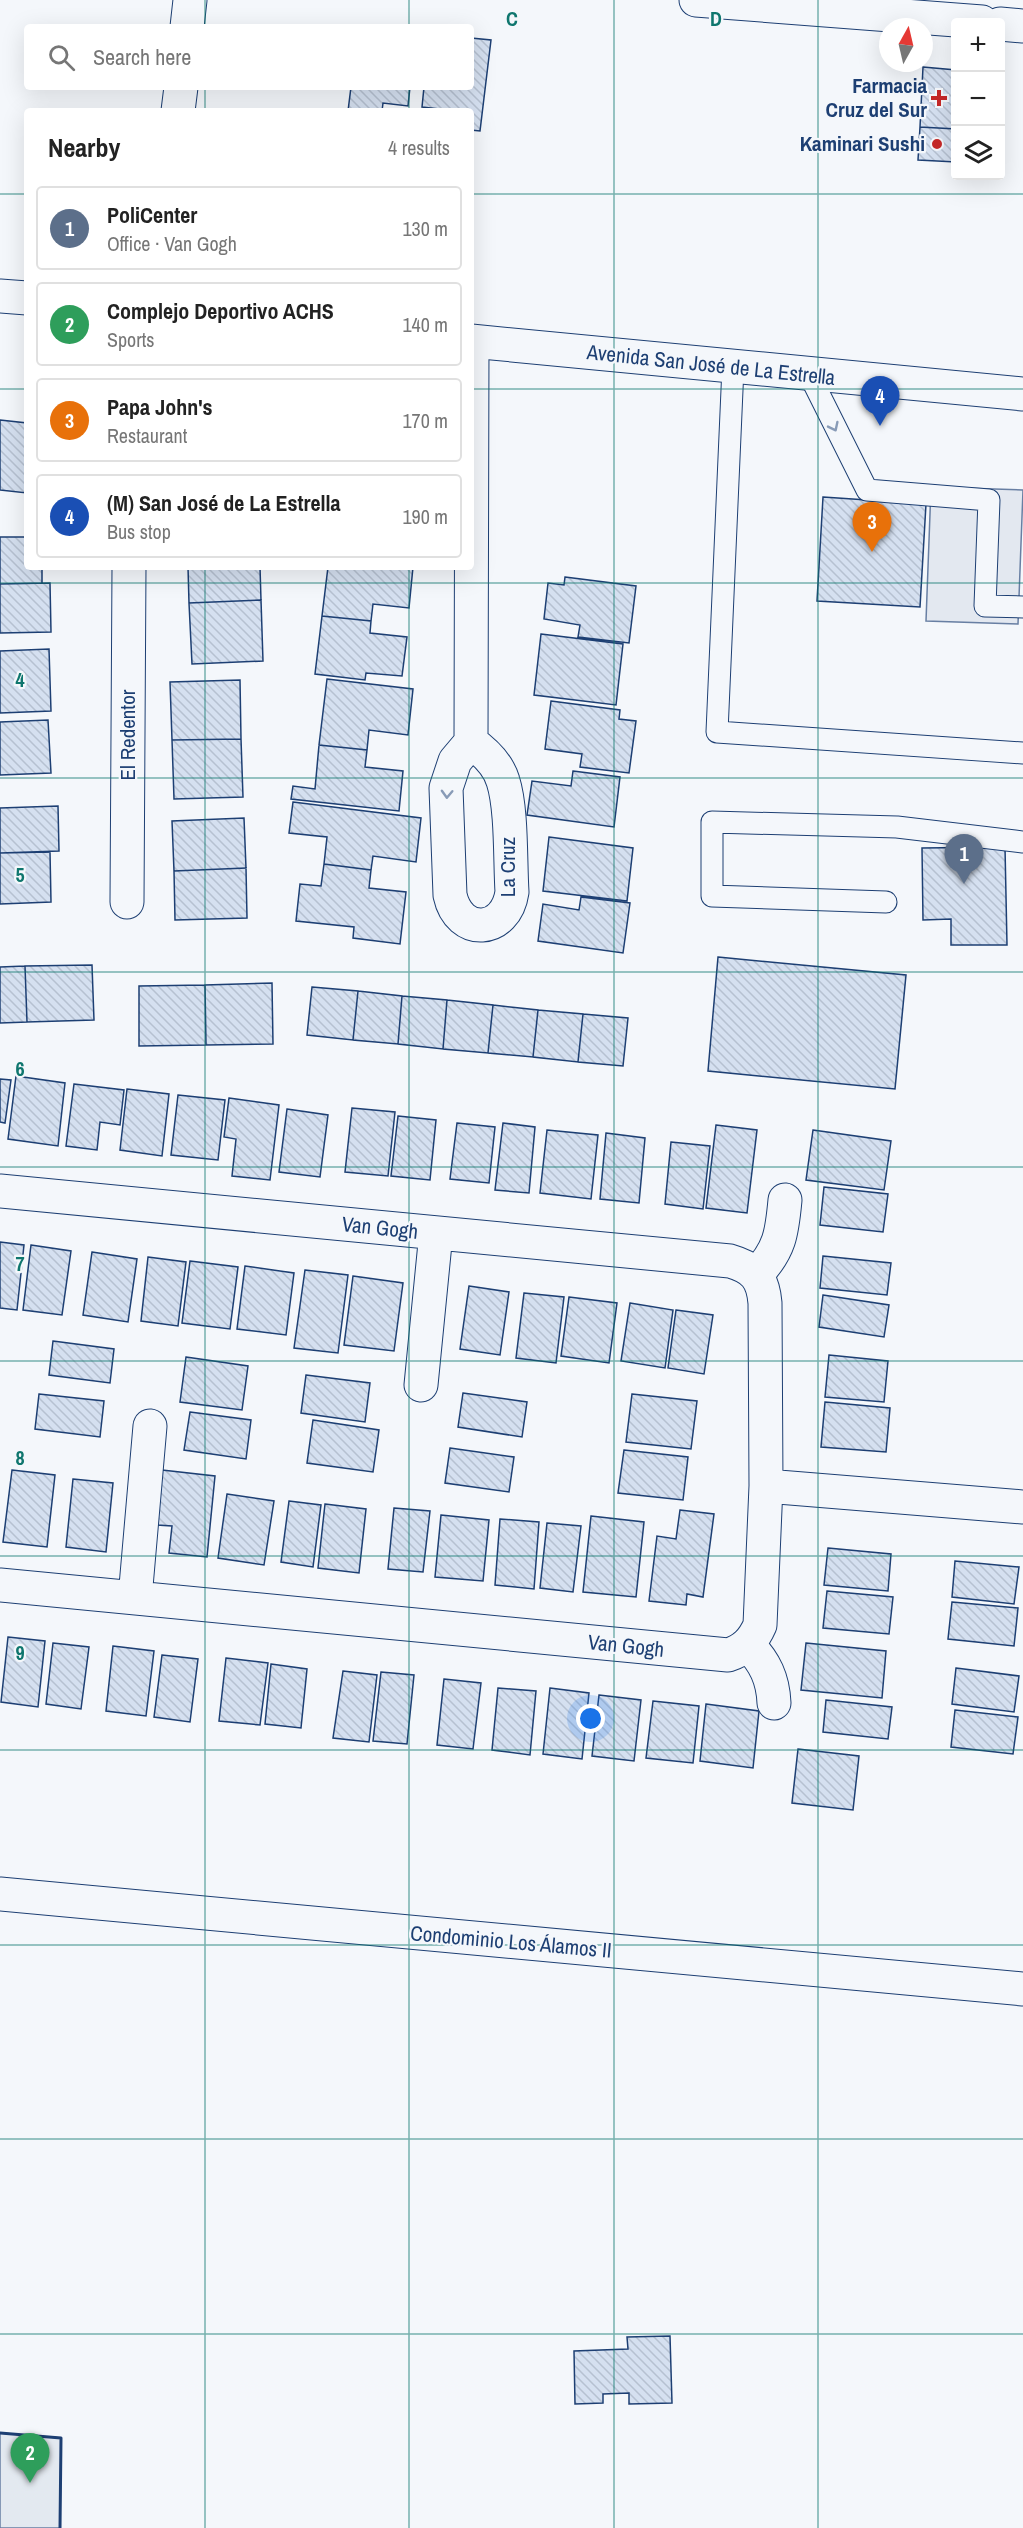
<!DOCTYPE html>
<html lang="en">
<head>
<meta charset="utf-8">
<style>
  :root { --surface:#fff; --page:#f6f6f6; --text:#222; --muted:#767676; --line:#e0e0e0; --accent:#ea580c }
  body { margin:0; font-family:"Archivo Narrow",sans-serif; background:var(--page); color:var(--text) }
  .controls { position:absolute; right:18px; top:18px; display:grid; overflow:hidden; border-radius:6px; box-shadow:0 6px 24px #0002 }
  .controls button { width:54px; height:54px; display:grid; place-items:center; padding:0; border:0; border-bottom:2px solid var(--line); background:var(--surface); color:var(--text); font:30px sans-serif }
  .compass { position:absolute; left:879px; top:18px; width:54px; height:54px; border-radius:50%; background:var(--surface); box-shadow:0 6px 24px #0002; rotate:8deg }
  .you { position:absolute; left:591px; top:1719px; width:21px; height:21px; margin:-15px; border:4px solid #fff; border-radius:50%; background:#1a73e8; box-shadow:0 0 0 9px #1a73e833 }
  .badge { display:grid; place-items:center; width:39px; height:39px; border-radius:50%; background:var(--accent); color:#fff; font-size:20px; font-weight:700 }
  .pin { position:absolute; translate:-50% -50px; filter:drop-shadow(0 2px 3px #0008) }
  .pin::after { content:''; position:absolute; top:32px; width:21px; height:18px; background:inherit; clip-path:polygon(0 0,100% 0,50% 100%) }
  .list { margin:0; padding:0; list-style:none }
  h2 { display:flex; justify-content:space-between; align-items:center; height:78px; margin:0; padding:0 24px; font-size:26px }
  h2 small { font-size:20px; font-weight:400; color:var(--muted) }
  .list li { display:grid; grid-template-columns:39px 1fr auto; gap:18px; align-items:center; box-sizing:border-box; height:84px; margin:0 12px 12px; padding:0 12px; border:2px solid var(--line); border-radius:6px }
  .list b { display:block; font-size:22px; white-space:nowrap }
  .list p { margin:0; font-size:20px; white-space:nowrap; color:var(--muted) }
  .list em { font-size:20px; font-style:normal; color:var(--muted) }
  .icon { flex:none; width:33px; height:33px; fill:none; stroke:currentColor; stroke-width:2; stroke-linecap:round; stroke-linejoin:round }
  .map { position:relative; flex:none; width:1023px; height:2528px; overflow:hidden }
  .search { position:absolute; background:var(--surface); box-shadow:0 6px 24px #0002; left:24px; top:24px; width:450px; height:66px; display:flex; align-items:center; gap:15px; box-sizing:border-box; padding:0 21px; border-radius:6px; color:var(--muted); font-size:22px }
  .panel { position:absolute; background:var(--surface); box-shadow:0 6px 24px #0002; left:24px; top:108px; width:450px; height:462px; border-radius:6px }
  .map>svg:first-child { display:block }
  .pitch { fill:#e3e9f0; stroke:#687fa3; stroke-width:1.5 }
  .parking { fill:#e3e8f0; stroke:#687fa3; stroke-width:1.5 }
  .building { fill:url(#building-back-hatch); stroke:#1d3f73; stroke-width:1.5 }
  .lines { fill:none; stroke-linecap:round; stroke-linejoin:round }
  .lane-casing { stroke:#1d3f73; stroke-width:23 }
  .street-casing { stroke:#1d3f73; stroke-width:35 }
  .secondary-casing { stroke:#1d3f73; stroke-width:35 }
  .lane { stroke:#f4f7fb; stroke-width:21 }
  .street { stroke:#f4f7fb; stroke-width:33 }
  .secondary { stroke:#f4f7fb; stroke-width:33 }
  .wall { stroke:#1d3f73; stroke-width:3 }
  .oneway { stroke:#889bb7 }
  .grid { fill:none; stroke:#0f766e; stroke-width:1.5; stroke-opacity:0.55 }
  .poi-dot { fill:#c62828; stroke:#f4f7fb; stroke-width:2 }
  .labels { text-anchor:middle; stroke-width:4.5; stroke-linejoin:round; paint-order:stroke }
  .poi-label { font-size:21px; font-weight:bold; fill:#1d3f73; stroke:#f4f7fb; text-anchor:end }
  .street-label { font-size:21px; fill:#1d3f73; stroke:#f4f7fb }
  .grid-label { font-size:20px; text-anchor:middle; font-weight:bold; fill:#0f766e; stroke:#f4f7fb; stroke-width:4.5; stroke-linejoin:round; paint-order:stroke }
</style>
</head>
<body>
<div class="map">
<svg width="1023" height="2528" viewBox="0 0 1023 2528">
  <defs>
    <pattern id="building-back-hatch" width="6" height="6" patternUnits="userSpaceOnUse" patternTransform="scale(1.5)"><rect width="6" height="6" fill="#d5e0f0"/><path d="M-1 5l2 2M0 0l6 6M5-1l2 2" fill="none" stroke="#b6c1d1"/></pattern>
  </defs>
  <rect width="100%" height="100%" fill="#f4f7fb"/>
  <path class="pitch" d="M0,2433L61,2438L60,2528H0Z"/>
  <path class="parking" d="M931,487L1023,490L1018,624L926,621Z"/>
  <path class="building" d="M471,38L491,40L480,131L471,130V111H439V109L422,107L424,87H471Z
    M923,67L956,70V129L920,127Z
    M351,87H410L408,106L383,103L382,111H348Z
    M920,127L956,129V162L918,160Z
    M0,420L27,423V493L0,490Z
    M823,497L926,504L920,607L817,601Z
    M0,537H27V567H42V583L0,584Z
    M188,567H260L261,600L189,603Z
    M328,567H413L409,608L373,604L371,621L322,616Z
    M565,577L636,586L629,643L578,637L580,625L544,619L548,583L564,585Z
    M50,583L51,632L0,633V584Z
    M261,600L263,661L192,664L189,603Z
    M322,616L371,621L370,633L407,637L402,676L366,673L365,680L315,674Z
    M541,634L623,644L616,705L534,695Z
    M49,649L51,711L0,713V651Z
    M327,679L413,689L408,735L369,730L367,750L319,745Z
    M240,680L241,739L172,740L170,682Z
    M551,701L620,710L619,719L636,721L629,773L580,767L582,754L545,749Z
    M48,720L51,773L0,775V722Z
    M241,739L243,797L174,799L172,740Z
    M319,745L367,750L365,767L403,771L399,811L291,799L293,786L315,789Z
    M573,771L620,777L614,827L527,815L532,781L571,786Z
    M293,802L421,818L416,862L373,856L371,870L324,864L327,837L289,833Z
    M58,806L59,851L0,853V808Z
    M244,818L246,868L174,871L172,821Z
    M549,837L633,848L627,901L543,891Z
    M1005,847L1007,945H951V919L923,920L922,848Z
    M50,852L51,902L0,904V853Z
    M324,864L371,870L369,888L406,892L400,944L353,938L354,927L296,921L300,884L321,886Z
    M246,868L247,918L175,920L174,871Z
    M581,897L630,903L623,953L538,941L543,904L579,910Z
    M718,957L906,975L895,1089L708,1071Z
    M92,965L94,1020L27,1022L25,966Z
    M25,966L27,1022L0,1023V967Z
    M272,983L273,1044L206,1045L205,985Z
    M205,985L206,1045L139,1046V986Z
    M312,987L358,991L353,1040L307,1035Z
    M358,991L402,996L398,1044L353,1040Z
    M402,996L447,1000L443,1049L398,1044Z
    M447,1000L493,1005L488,1053L443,1049Z
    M493,1005L538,1010L533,1057L488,1053Z
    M538,1010L583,1014L578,1062L533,1057Z
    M583,1014L628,1018L623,1066L578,1062Z
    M16,1076L65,1083L58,1146L8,1139Z
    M0,1079L11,1080L5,1123L0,1122Z
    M74,1084L124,1090L120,1125L100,1122L97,1150L66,1146Z
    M127,1089L169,1094L162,1156L120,1150Z
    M178,1095L225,1100L218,1160L171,1155Z
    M229,1098L279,1105L270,1180L232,1176L236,1139L224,1137Z
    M352,1108L395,1112L388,1176L345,1172Z
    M287,1109L328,1115L320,1177L279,1172Z
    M398,1116L436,1120L430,1180L391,1176Z
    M457,1123L495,1127L489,1183L450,1179Z
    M503,1123L535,1127L529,1193L495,1190Z
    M716,1125L757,1130L747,1213L706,1208Z
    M547,1130L598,1135L591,1199L540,1193Z
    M813,1130L891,1141L884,1190L806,1180Z
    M606,1133L645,1138L639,1203L600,1199Z
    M671,1142L710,1146L703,1209L665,1204Z
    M824,1187L888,1194L883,1232L820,1225Z
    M0,1242L24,1245L17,1310L0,1308Z
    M31,1245L71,1251L62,1315L23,1310Z
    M92,1252L137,1259L128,1322L83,1315Z
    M823,1256L891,1263L887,1295L820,1288Z
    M148,1257L186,1262L178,1326L141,1321Z
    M190,1261L238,1267L230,1329L182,1323Z
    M245,1266L294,1273L286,1335L237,1329Z
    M305,1270L348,1275L338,1353L294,1348Z
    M353,1276L403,1283L394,1351L344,1345Z
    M469,1286L509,1292L500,1355L460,1349Z
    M524,1293L564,1297L556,1363L516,1358Z
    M823,1295L889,1305L884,1337L819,1327Z
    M569,1297L617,1303L609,1363L561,1356Z
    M630,1303L673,1310L665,1368L621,1361Z
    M676,1310L713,1315L704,1374L668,1368Z
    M53,1341L114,1349L110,1383L49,1375Z
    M829,1355L888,1361L884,1402L825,1397Z
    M186,1357L248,1366L242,1410L180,1402Z
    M306,1375L370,1383L365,1422L301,1413Z
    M463,1393L527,1402L522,1437L458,1427Z
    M39,1394L104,1401L100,1437L35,1429Z
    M632,1394L697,1401L691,1449L626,1442Z
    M825,1402L890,1408L886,1452L821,1447Z
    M190,1412L251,1420L246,1459L184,1450Z
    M313,1420L379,1430L373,1472L307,1463Z
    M450,1448L514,1457L509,1492L445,1483Z
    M624,1450L688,1457L683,1500L618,1493Z
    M12,1470L55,1475L47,1547L3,1542Z
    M162,1470L215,1476L207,1557L169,1553L172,1526L157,1525Z
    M73,1479L113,1483L106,1552L66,1547Z
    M227,1494L274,1501L264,1565L218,1558Z
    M289,1501L321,1505L313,1567L281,1562Z
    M325,1504L366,1509L359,1573L318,1568Z
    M394,1508L430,1511L423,1572L388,1569Z
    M680,1510L714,1514L703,1597L687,1594L686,1605L649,1601L657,1536L676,1539Z
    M441,1515L489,1520L483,1581L435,1577Z
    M591,1516L644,1522L636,1597L583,1592Z
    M500,1519L539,1522L534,1589L495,1585Z
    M547,1523L581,1526L573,1592L540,1588Z
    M828,1548L891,1554L888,1591L824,1585Z
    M955,1561L1019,1567L1014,1604L952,1597Z
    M827,1591L893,1597L889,1634L823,1628Z
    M952,1602L1018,1608L1014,1646L948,1639Z
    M8,1637L45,1641L38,1707L1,1702Z
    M53,1643L89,1647L81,1709L46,1704Z
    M806,1643L886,1651L882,1698L801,1690Z
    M113,1646L154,1651L146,1716L106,1711Z
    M162,1655L198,1659L190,1722L154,1717Z
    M226,1658L268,1663L260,1725L219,1721Z
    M271,1664L307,1669L301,1728L265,1724Z
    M956,1668L1019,1676L1014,1712L952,1704Z
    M343,1671L377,1675L369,1742L333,1738Z
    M381,1672L414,1675L407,1744L373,1741Z
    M444,1679L481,1683L473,1749L437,1745Z
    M498,1688L536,1691L530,1755L492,1750Z
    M550,1688L589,1693L582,1759L543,1754Z
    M599,1695L641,1700L634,1761L592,1756Z
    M826,1700L892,1707L888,1739L823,1732Z
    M653,1701L699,1706L693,1763L646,1758Z
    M706,1704L759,1711L753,1768L700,1761Z
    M955,1710L1018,1717L1013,1754L951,1747Z
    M798,1749L859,1756L853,1810L792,1803Z
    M670,2336L672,2403L629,2404V2393L603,2394V2403L575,2404L574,2351L628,2349L627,2337Z"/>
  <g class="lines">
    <defs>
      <path id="lane" d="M733,367L717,732L1023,753
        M809,374L867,490L989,500L985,606L1023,607
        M886,902L712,896V822L897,827L1023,842"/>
      <path id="street" d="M696,0L982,22
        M1000,24L1023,26
        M187,27L190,0
        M178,111L181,87
        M471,742C485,752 498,764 503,781C512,809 510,861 512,892C506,934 459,937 450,895L446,788L455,761L471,742L472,342
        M127,902L129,567
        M0,1191L730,1261C754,1268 763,1278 765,1303L766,1486L760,1625C753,1641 744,1650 728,1655L0,1585
        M756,1275C780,1250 782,1233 785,1200
        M421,1385L436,1233
        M766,1486L1023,1507
        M135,1598L150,1426
        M748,1645C765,1662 773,1679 774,1703
        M0,1894L1023,1989"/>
      <path id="secondary" d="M0,296L27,298
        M471,341L1023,394"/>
    </defs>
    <use href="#lane" class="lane-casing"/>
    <use href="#street" class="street-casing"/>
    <use href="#secondary" class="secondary-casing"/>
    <use href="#lane" class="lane"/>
    <use href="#street" class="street"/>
    <use href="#secondary" class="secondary"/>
    <path class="wall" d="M0,2433L61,2438L60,2528"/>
  </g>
  <defs><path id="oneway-chevron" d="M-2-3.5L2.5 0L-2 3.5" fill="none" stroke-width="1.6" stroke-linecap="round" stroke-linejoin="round" transform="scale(1.5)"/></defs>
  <g class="oneway">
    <use href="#oneway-chevron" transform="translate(834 427) rotate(64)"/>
    <use href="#oneway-chevron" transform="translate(447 794) rotate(92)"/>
  </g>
  <path class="grid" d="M205,0V27M409,0V27M614,0V2528M818,0V2528M205,87V111M409,87V111M0,194H27M471,194H1023M0,389H27M471,389H1023M205,567V2528M409,567V2528M0,583H1023M0,778H1023M0,972H1023M0,1167H1023M0,1361H1023M0,1556H1023M0,1750H1023M0,1945H1023M0,2139H1023M0,2334H1023"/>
  <g class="poi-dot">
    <path d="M936 89h6v6h6v6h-6v6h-6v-6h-6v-6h6z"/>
    <circle cx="937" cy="144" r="6"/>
  </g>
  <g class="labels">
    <g class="poi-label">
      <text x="927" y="93">Farmacia<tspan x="927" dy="24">Cruz del Sur</tspan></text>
      <text x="925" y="151">Kaminari Sushi</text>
    </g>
    <g class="street-label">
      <text transform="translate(711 365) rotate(6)" y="7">Avenida San José de La Estrella</text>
      <text transform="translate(128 735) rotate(-90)" y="7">El Redentor</text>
      <text transform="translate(508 867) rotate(-90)" y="7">La Cruz</text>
      <text transform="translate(380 1228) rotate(6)" y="7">Van Gogh</text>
      <text transform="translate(626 1646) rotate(6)" y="7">Van Gogh</text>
      <text transform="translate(511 1942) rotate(5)" y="7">Condominio Los Álamos II</text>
    </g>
  </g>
  <g class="grid-label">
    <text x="512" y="26">C</text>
    <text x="716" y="26">D</text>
    <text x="20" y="687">4</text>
    <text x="20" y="882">5</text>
    <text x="20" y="1076">6</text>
    <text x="20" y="1271">7</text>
    <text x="20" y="1465">8</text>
    <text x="20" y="1660">9</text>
  </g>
</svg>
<div class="controls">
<button>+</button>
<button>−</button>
<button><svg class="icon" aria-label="layers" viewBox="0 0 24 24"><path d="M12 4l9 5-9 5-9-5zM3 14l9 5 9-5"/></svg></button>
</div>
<svg class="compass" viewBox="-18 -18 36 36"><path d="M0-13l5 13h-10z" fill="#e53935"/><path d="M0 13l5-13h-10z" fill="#767676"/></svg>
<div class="you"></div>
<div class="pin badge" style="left:964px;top:884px;background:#5c6f8a">1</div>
<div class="pin badge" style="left:30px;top:2483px;background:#2e9e5b">2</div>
<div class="pin badge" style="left:872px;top:552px;background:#e8710a">3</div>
<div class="pin badge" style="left:880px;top:426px;background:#1a4fb4">4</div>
<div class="search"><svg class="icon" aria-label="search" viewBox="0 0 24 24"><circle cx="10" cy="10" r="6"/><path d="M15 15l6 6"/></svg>Search here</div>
<section class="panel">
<h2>Nearby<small>4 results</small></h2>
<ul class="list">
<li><span class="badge" style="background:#5c6f8a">1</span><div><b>PoliCenter</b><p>Office · Van Gogh</p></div><em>130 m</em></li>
<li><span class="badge" style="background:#2e9e5b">2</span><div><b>Complejo Deportivo ACHS</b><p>Sports</p></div><em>140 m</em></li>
<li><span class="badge" style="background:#e8710a">3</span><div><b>Papa John's</b><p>Restaurant</p></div><em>170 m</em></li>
<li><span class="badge" style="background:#1a4fb4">4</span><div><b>(M) San José de La Estrella</b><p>Bus stop</p></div><em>190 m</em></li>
</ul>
</section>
</div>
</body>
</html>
